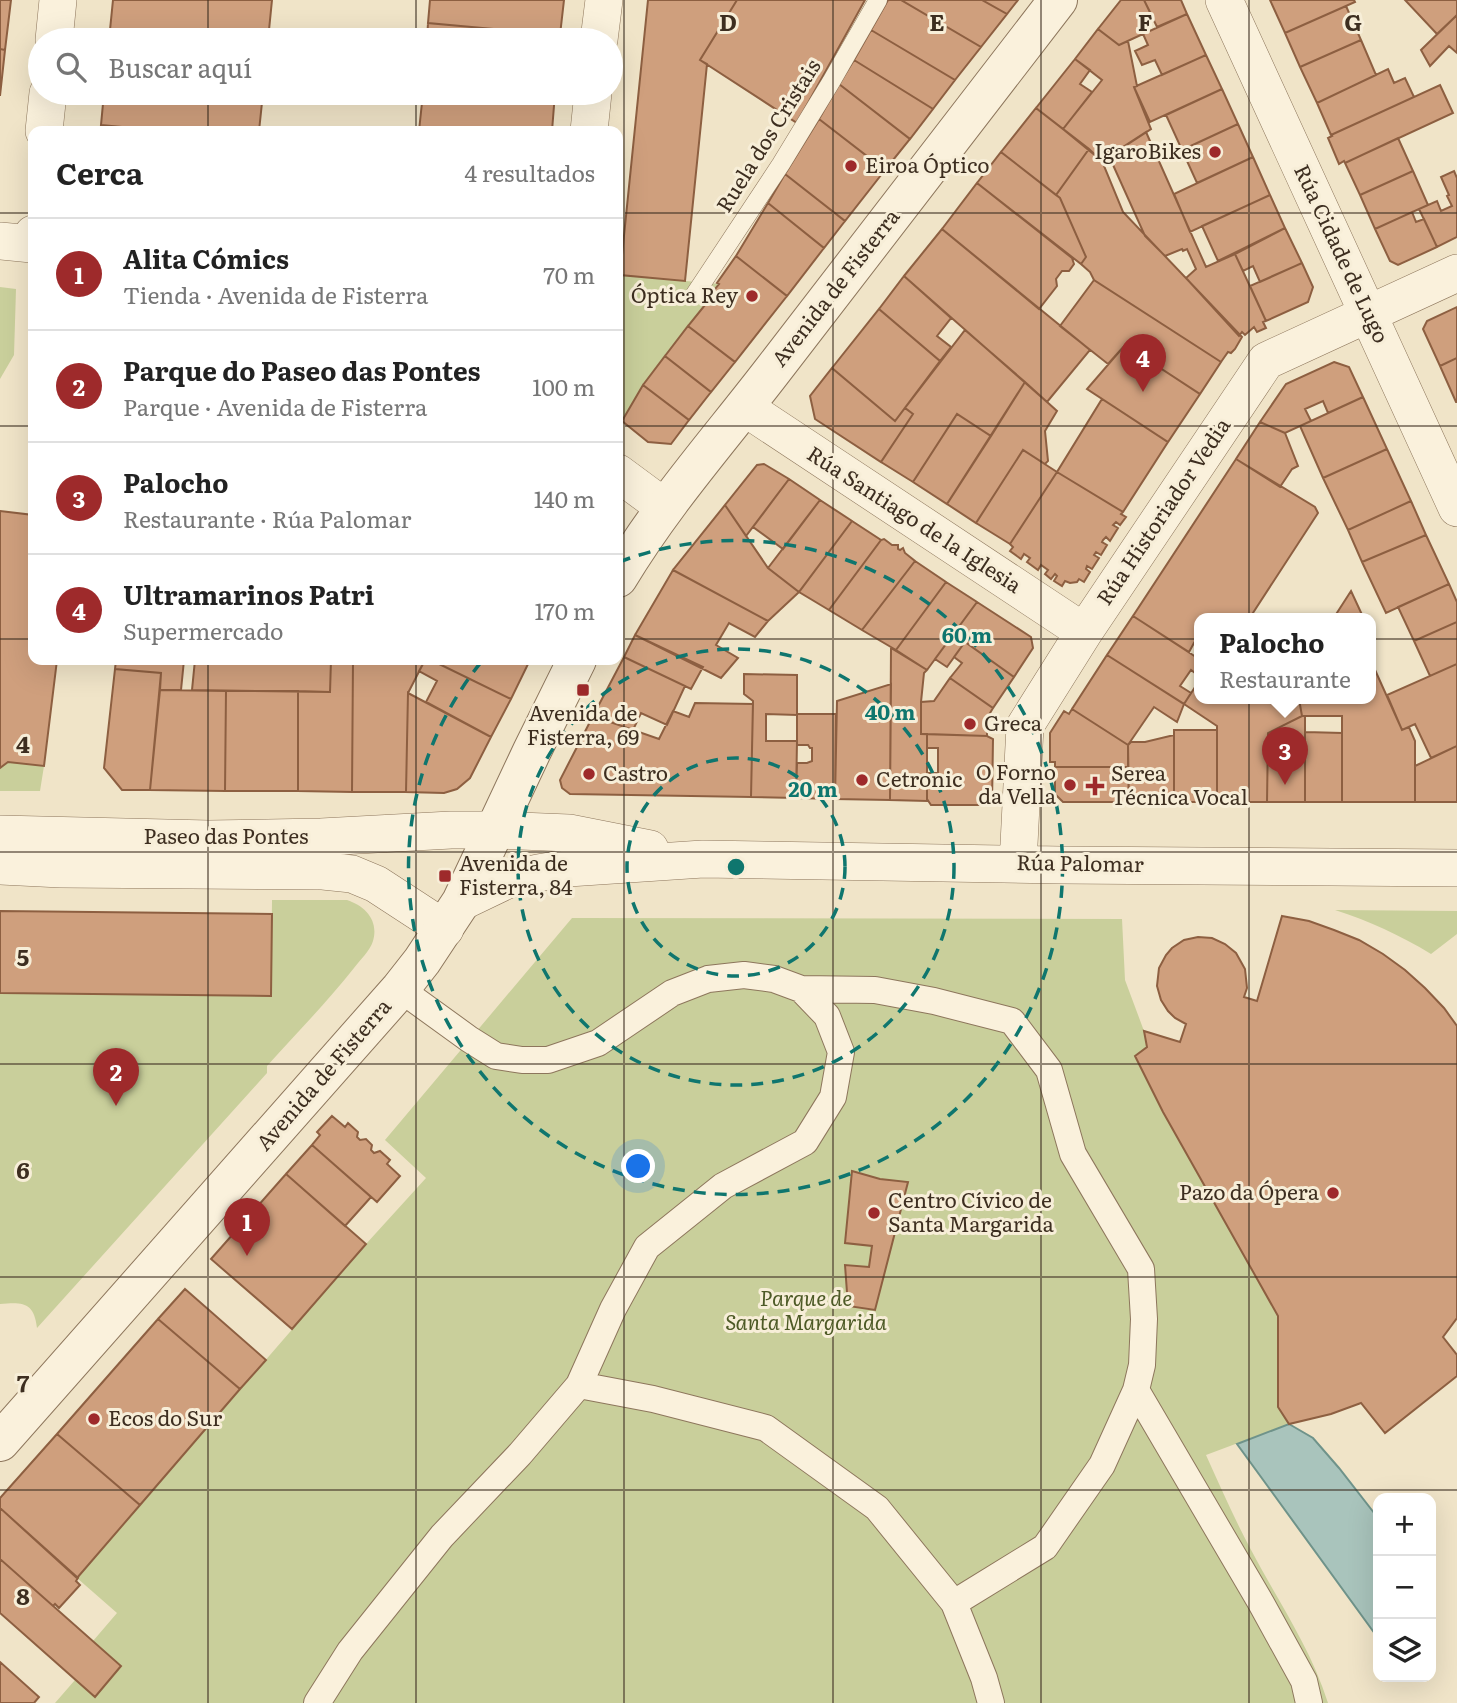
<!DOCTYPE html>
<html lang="es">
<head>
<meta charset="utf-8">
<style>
  :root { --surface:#fff; --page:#f2f2f2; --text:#222; --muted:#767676; --line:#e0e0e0; --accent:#9e2a2b }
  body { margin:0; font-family:Literata,serif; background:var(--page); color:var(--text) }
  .controls { position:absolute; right:21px; bottom:21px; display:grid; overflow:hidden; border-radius:14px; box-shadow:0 7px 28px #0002 }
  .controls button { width:63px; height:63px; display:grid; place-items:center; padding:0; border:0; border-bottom:2px solid var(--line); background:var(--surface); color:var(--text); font:35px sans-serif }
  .you { position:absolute; left:639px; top:1167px; width:24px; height:24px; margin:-18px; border:5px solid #fff; border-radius:50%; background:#1a73e8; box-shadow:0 0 0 10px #1a73e833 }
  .badge { display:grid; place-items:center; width:46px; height:46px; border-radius:50%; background:var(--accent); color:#fff; font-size:23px; font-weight:700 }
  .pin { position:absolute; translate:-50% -58px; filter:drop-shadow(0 2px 4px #0008) }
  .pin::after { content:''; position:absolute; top:37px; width:24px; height:21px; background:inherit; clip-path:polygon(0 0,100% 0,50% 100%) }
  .popup { position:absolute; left:1194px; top:613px; width:182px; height:91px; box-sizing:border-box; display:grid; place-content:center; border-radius:14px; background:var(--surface); filter:drop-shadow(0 2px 5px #0005); font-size:23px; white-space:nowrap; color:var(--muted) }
  .popup b { font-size:26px; color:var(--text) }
  .popup::after { content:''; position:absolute; left:50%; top:100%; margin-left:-14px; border:14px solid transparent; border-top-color:var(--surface) }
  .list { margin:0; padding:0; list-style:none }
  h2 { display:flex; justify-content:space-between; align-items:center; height:91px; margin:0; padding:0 28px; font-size:30px }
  h2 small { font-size:23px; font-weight:400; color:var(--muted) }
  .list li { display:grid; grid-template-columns:46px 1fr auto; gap:21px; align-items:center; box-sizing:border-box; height:112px; padding:0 28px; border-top:2px solid var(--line) }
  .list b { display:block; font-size:26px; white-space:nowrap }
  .list p { margin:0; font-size:23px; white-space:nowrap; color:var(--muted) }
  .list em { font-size:23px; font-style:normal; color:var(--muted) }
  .icon { flex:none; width:38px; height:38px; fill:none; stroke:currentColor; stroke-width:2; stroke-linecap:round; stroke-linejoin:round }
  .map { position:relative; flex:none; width:1457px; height:1703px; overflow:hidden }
  .search { position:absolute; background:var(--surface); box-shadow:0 7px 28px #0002; left:28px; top:28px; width:595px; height:77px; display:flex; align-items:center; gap:18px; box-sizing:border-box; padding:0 24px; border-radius:38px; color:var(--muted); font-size:26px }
  .panel { position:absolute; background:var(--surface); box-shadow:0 7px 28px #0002; left:28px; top:126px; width:595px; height:539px; border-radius:14px }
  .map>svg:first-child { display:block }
  .green { fill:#c9cf9b }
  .water { fill:#a9c4bc; stroke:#6f938a; stroke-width:2 }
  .building { fill:#cf9f7d; stroke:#8d5f41; stroke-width:2 }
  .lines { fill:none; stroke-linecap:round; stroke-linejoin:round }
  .service-casing { stroke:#8d765c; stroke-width:19 }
  .pedestrian-casing { stroke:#8d765c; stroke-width:28 }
  .minor-casing { stroke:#8d765c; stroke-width:38 }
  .tertiary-casing { stroke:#8d765c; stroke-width:40 }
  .service { stroke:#faf1dc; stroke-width:18 }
  .pedestrian { stroke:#faf1dc; stroke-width:26 }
  .minor { stroke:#faf1dc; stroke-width:37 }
  .tertiary { stroke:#faf1dc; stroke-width:38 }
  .grid { fill:none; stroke:#3d2e20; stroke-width:2; stroke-opacity:0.55 }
  .ring { fill:none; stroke:#0f766e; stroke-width:3.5; stroke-dasharray:12 9 }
  .poi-dot { fill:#9e2a2b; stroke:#f7eed8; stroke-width:2.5 }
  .labels { text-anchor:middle; stroke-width:6; stroke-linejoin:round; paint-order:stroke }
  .street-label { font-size:21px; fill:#3d2e20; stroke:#f7eed8 }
  .poi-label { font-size:21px; fill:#3d2e20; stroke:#f7eed8; text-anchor:start }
  .park-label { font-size:21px; font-style:italic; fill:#4d5a26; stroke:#f7eed8 }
  .grid-label { font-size:23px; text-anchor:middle; font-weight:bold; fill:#3d2e20; stroke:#f7eed8; stroke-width:6; stroke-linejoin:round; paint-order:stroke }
  .centre { fill:#0f766e; stroke:#f7eed8; stroke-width:3.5 }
  .ring-label { font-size:21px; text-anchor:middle; font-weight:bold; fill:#0f766e; stroke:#f7eed8; stroke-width:6; stroke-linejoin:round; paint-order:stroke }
</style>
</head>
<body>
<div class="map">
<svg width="1457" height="1703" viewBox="0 0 1457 1703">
  <rect width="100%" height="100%" fill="#f0e4c8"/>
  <path class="green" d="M620,275L719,284L704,304L705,305L644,383L622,421L618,418V296Z
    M0,287L16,289L14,355L0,379Z
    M8,762L44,766L40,791H0V768Z
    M272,900H347C365,906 379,920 373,941C370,951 360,960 354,968C327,1002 296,1034 267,1066V1073L37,1328C34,1302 23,1302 0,1304V993L271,996Z
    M1335,910L1457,911V934L1431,954C1400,935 1369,921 1335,910Z
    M572,918L1122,919L1125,980L1144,1031L1147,1047L1135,1056L1163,1112L1278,1316V1407L1289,1424L1206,1455C1220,1486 1234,1518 1250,1548C1277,1600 1310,1646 1328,1703H55L75,1680L95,1696L121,1666L93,1641L117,1613L77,1578L366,1244L426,1178L385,1140Z"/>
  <path class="water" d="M1289,1424L1313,1438L1339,1468L1378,1518V1638L1237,1444Z"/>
  <path class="building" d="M0,0H11L5,50L0,49Z
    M113,0H272L268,40H109Z
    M430,0H564L560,35L428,23Z
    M648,0H737L700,60L707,64L685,281L620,275Z
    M737,0H865L797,123L700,60Z
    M888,0H901L981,47L955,80L871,30Z
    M901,0H982L1007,14L981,47Z
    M982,0H1018L1007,14Z
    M1121,0H1144L1154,20L1139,27L1143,34L1119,45L1098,29Z
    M1144,0H1181L1187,14L1157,27Z
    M1270,0H1354L1355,2L1285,33Z
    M1405,0H1457V15L1437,34Z
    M1346,6L1361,40L1300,67L1285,33Z
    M1187,14L1206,55L1162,75L1155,60L1142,65L1135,51L1148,45L1143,34Z
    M1457,15V53L1449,46L1430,66L1421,50Z
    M428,23L560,35V40H427Z
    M1098,29L1119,45L1128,41L1137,86L1134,87L1151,129L1102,161L1063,129L1102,80L1075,59Z
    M871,30L955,80L933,109L854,60Z
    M1361,40L1376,75L1317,103L1300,67Z
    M0,49L5,50L0,96Z
    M1206,55L1222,89L1150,122L1134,87Z
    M1075,59L1090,70L1080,84L1092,92L1063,129L1036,108Z
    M854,60L933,109L910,139L839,84Z
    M1388,69L1394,83L1405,78L1414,97L1331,135L1317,103Z
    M839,84L910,139L885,170L819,119Z
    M1440,85L1453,113L1345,163L1344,161L1339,164L1328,138L1332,136L1331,135Z
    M1222,89L1238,124L1182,150L1166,115Z
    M104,93H263L259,131H164L101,125Z
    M423,93H555L552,131H419Z
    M1036,108L1089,149L1056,195L1001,152Z
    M819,119L885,170L845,221L785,174Z
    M1238,124L1253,157L1197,183L1182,150Z
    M1146,132L1206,267L1235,254L1266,321L1263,322L1266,328L1257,332L1254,327L1245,335L1242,332L1239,336L1186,278L1196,269L1187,249L1183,251L1182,249L1165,256L1145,236L1109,156Z
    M1398,138L1413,171L1360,195L1345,163Z
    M1089,149L1102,161L1123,212L1242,337L1235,349L1231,353L1228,352L1221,362L1094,280L1090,272L1081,264L1086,257L1060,198L1056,195Z
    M1001,152L1060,198L1086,257L1081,264L977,183Z
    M1253,157L1270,195L1190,232L1174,194Z
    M1413,171L1428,205L1375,229L1360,195Z
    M1454,171L1457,178V237L1437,247L1419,209L1437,201L1441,211L1452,206L1447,196L1449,195L1441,177Z
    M785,174L845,221L824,248L768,203Z
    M977,183L1072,258L1074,264L1069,271H1062L1056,279L1057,286L1039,309L942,229Z
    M1270,195L1285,228L1218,261L1202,226Z
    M768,203L824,248L787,296L736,256Z
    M1412,212L1416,222L1424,219L1437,247L1398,265L1390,261L1375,229Z
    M1285,228L1302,263L1260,282L1253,266L1243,271L1235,254Z
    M942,229L1090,350L1047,402L904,276Z
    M736,256L787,296L735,362L688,326L705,305L703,304L719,284L717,283Z
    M1302,263L1313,287L1308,302L1266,321L1250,286Z
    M904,276L951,318L937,336L951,347L940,361L879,309Z
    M1094,280L1221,362L1200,394L1125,345L1108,364L1060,326Z
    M1457,307V358L1440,366L1423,329L1427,321Z
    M879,309L940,361L895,421L832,368Z
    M688,326L735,362L711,392L665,356Z
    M965,330L1025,382L991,436L957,414L913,482L881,462L913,414L905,408Z
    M1125,345L1200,394L1168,442L1087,389Z
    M665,356L711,392L689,420L643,385Z
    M1457,358V402H1456L1440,366Z
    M1334,362L1349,367L1363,397L1328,413L1323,401L1305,409L1311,421L1285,433L1260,422L1286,384Z
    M832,368L895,421L905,408L913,414L881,462L815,419L810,396Z
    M1025,382L1057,411L1045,431L1048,461L1045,464L1023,450L976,523L947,504Z
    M643,385L689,420L671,444L648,442L622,421Z
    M1363,397L1387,449L1323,478L1300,426Z
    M1102,399L1168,442L1123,512L1057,472Z
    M957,414L991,436L947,504L913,482Z
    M1260,422L1285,433L1298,466L1292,469L1280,487L1236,459Z
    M1387,449L1411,501L1348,530L1323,478Z
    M1023,450L1057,472L1010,544L976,523Z
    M1236,459L1315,507L1318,513L1249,619H1199V646L1194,643L1189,652L1133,616Z
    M764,464L789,479L746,536L725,505L757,465Z
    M1057,472L1123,512L1121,514L1126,517L1120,525L1116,522L1113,525L1118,528L1110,541L1106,537L1103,540L1102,542L1107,545L1101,555L1096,552L1094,555L1099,558L1092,569L1087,566L1086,569L1090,572L1084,582L1079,579L1077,582L1070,583L1065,581L1062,586L1054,581L1057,576L1055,574L1051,579L1045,574L1048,570L1041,565L1038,570L1027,562L1030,558L1024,554L1021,559L1010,551L1013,547L1010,544Z
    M789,479L820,500L783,549L753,527Z
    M820,500L852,521L799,592L768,568Z
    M1411,501L1426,535L1362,562L1348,530Z
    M725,505L768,568L799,592L768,621L673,570Z
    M0,511L33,515V623L30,647H33V660H57L44,766L8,762L0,768Z
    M852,521L881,540L829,610L799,592Z
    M1426,535L1449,584L1386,613L1362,562Z
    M884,539L892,545H898V549L900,550L903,548L905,553L915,561L862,630L829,610L881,540Z
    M915,561L946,582L896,650L862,630Z
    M673,570L768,621L755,637L729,623L716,645L738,658L721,678L635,635Z
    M946,582L977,602L927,670L896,650Z
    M1449,584L1457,602V622L1414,641L1398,607Z
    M1351,591L1364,619H1333Z
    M977,602L1031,637L1033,648L1014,677L965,642L947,667L935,659Z
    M1133,616L1199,659V676L1191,670L1180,686L1191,693L1184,704L1107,655Z
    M1457,622V664L1430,676L1414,641Z
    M635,635L703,667L691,689L624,657Z
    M965,642L1014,677L993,708L950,678L962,663L954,657Z
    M891,648L927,670L924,673L921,702V734H927V801L890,800Z
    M1107,655L1184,704L1177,722L1154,707L1128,745L1072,709Z
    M624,657L685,686L667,725L641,713L633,730L593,716Z
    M116,660H184L181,690H160L161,673L115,669Z
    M195,660H331L330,692L192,690Z
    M331,660H353L352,792L298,791V691L330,692Z
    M353,660H425L408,693L406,792H352Z
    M425,660H431L511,699L491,737L426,702L437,681L419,671Z
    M431,660H530L511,699Z
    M1371,661L1402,730L1409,727L1415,741V802H1342V716H1302L1299,699H1371Z
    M1457,664V746L1431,758L1415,724L1402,730L1387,695Z
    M115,669L161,673L150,790H122L104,768Z
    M744,674L797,675V715L766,714V741H797L796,798L751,797L753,701L744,694Z
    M950,678L993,708L987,718V736L921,734V702L934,701Z
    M1199,681V699H1299L1302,716L1268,733L1267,802H1217V726L1184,704Z
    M891,684L890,800L835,799L837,701Z
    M160,690L226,691L225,791L150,790Z
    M226,691H298V791H225Z
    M408,693L491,737L470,778L457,789L444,793L406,792Z
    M695,703L753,704L751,797L570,794L562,788L560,780L593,716L659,739L673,711L689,717Z
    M1072,709L1128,745V767H1055V762H1050V733L1064,711L1069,714Z
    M797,714H836L835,799L796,798L797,763H807L812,761V748H810L808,745H797Z
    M1302,716H1305V802H1267L1268,733Z
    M1174,730H1217V802H1174Z
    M1305,732L1342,733V802H1305Z
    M927,734L987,736L993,739L992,805H931L927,799V773H938V748H927Z
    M1174,735V802H1129L1128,745L1131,742H1145Z
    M1457,746V802H1415V766Z
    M1055,767H1128L1129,802H1063L1055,794Z
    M0,911L272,914L271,996L0,993Z
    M1282,916L1309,921L1334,930L1359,940L1383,954L1405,970L1425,988L1444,1008L1457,1026V1318L1443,1337L1457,1355V1376L1385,1433L1361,1403L1331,1414L1289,1424L1278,1407V1316L1163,1112L1135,1056L1147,1047L1144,1031L1180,1042L1186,1024L1175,1018L1168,1011L1161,1000L1157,986L1159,968L1166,955L1172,948L1184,940L1198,937L1212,938L1225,944L1236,953L1245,969L1247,988L1244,997L1257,1001Z
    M332,1116L345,1127L348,1123L358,1132L357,1137L360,1140L366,1139L372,1145L371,1150L374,1153L380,1151L390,1160L387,1164L400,1176L377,1202L312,1145L320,1135L317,1132Z
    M312,1145L371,1197L345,1226L286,1174Z
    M852,1171L880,1179L908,1182L875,1310L848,1306L845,1265L869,1267L872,1246L845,1243Z
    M286,1174L366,1244L292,1329L211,1259Z
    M185,1289L266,1360L240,1389L158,1319Z
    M158,1319L240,1389L140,1505L57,1434Z
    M57,1434L140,1505L77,1578L0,1508V1498Z
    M0,1508L78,1578L76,1581L80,1585L59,1608L55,1604L53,1606L0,1559Z
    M0,1559L121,1666L95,1697L0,1613Z
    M0,1662L39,1697L34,1703H0Z"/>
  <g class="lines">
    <defs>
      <path id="service" d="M695,294L781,164L831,82L878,0"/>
      <path id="pedestrian" d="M801,989L875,990L934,1001L1012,1021L1049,1070L1073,1154L1141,1269L1144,1319L1142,1365L1136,1390L1261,1603L1304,1681L1309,1703
        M579,1385L653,1399L766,1428L877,1508L954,1603L984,1678L991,1703
        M954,1603L1045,1547L1102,1465L1136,1390
        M317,1703L350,1651L442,1536L520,1454L579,1385L613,1309L647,1247L723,1186L805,1142L833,1097L841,1052L827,1016L801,989L774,979L744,975L708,979L672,993L598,1043L548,1060H522L496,1056L469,1039L400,989"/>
      <path id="minor" d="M1224,0L1457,508
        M54,40L58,0
        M599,40L604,0
        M44,131L48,93
        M589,131L593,93
        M0,241L32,244L33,234
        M744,407L1084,632
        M618,473L664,507
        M0,834L209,839L321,837L451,830H495L569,833L650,849
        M1018,864L1025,726L1084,632L1266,361L1457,273
        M0,866L61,869L323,871L352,874L376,884L445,929
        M461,902L507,880L538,873L568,868L703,859L1061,865L1457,868"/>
      <path id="tertiary" d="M618,578C663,503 720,439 773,370C868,246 963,123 1058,0
        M0,1442L400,989L422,961L461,902L532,751L577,660"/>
    </defs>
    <use href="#service" class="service-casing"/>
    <use href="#pedestrian" class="pedestrian-casing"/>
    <use href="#minor" class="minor-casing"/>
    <use href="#tertiary" class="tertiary-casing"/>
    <use href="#service" class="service"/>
    <use href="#pedestrian" class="pedestrian"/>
    <use href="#minor" class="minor"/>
    <use href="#tertiary" class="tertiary"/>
  </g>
  <path class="grid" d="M208,0V40M416,0V40M624,0V1703M833,0V1703M1041,0V1703M1249,0V1703M208,93V131M416,93V131M0,213H33M618,213H1457M0,426H33M618,426H1457M0,639H33M618,639H1457M208,660V1703M416,660V1703M0,852H1457M0,1064H1457M0,1277H1457M0,1490H1457"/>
  <g class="ring">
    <circle cx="736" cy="867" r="109"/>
    <circle cx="736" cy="867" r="218"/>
    <path d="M619 562A327 327 0 1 1 482 661"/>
  </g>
  <g class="poi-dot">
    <circle cx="1215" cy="152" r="7"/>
    <circle cx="851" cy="166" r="7"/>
    <circle cx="752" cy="296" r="7"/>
    <rect x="576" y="683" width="14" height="14" rx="3.5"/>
    <circle cx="970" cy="724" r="7"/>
    <circle cx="589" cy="774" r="7"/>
    <circle cx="862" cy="780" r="7"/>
    <circle cx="1070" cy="785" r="7"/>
    <path d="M1091.5 775.5h7v7h7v7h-7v7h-7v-7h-7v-7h7z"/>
    <rect x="438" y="869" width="14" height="14" rx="3.5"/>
    <circle cx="1333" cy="1193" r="7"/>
    <circle cx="874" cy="1213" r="7"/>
    <circle cx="94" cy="1419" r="7"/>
  </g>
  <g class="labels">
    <g class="street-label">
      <text transform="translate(769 136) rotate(-58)" y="7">Ruela dos Cristais</text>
      <text transform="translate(1341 254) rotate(65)" y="7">Rúa Cidade de Lugo</text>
      <text transform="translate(836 288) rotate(-52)" y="7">Avenida de Fisterra</text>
      <text transform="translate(1164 512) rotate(-56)" y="7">Rúa Historiador Vedia</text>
      <text transform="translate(914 520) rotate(33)" y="7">Rúa Santiago de la Iglesia</text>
      <text x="226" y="844">Paseo das Pontes</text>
      <text transform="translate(1080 864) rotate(1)" y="7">Rúa Palomar</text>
      <text transform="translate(324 1075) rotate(-49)" y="7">Avenida de Fisterra</text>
    </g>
    <g class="poi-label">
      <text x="1201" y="159" text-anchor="end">IgaroBikes</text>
      <text x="865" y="173">Eiroa Óptico</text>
      <text x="738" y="303" text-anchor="end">Óptica Rey</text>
      <text x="583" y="721" text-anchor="middle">Avenida de<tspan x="583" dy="24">Fisterra, 69</tspan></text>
      <text x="984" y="731">Greca</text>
      <text x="1056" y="780" text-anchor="end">O Forno<tspan x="1056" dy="24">da Vella</tspan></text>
      <text x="603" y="781">Castro</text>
      <text x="1111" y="781">Serea<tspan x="1111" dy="24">Técnica Vocal</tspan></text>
      <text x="876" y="787">Cetronic</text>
      <text x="459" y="871">Avenida de<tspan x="459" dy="24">Fisterra, 84</tspan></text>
      <text x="1319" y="1200" text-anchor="end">Pazo da Ópera</text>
      <text x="888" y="1208">Centro Cívico de<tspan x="888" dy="24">Santa Margarida</tspan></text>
      <text x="108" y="1426">Ecos do Sur</text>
    </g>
    <g class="park-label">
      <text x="806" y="1306">Parque de<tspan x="806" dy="24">Santa Margarida</tspan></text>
    </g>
  </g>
  <g class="grid-label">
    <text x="728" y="31">D</text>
    <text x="937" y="31">E</text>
    <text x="1145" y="31">F</text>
    <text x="1353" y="31">G</text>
    <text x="23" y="753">4</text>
    <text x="23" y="966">5</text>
    <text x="23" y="1179">6</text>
    <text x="23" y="1392">7</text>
    <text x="23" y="1605">8</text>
  </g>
  <circle cx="736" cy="867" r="10" class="centre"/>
  <g class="ring-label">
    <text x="967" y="643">60 m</text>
    <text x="890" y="720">40 m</text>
    <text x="813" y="797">20 m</text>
  </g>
</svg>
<div class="controls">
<button>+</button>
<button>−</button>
<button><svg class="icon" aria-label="layers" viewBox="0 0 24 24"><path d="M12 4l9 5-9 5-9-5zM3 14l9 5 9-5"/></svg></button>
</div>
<div class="you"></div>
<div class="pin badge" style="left:247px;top:1256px">1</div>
<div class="pin badge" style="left:116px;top:1106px">2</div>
<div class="pin badge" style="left:1285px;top:785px">3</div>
<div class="popup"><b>Palocho</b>Restaurante</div>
<div class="pin badge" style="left:1143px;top:392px">4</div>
<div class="search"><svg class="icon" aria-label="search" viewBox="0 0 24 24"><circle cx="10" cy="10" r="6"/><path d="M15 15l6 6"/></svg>Buscar aquí</div>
<section class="panel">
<h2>Cerca<small>4 resultados</small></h2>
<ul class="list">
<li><span class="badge">1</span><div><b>Alita Cómics</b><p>Tienda · Avenida de Fisterra</p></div><em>70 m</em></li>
<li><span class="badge">2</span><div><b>Parque do Paseo das Pontes</b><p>Parque · Avenida de Fisterra</p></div><em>100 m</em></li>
<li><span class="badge">3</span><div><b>Palocho</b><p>Restaurante · Rúa Palomar</p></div><em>140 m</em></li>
<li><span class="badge">4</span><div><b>Ultramarinos Patri</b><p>Supermercado</p></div><em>170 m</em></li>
</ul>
</section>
</div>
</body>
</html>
